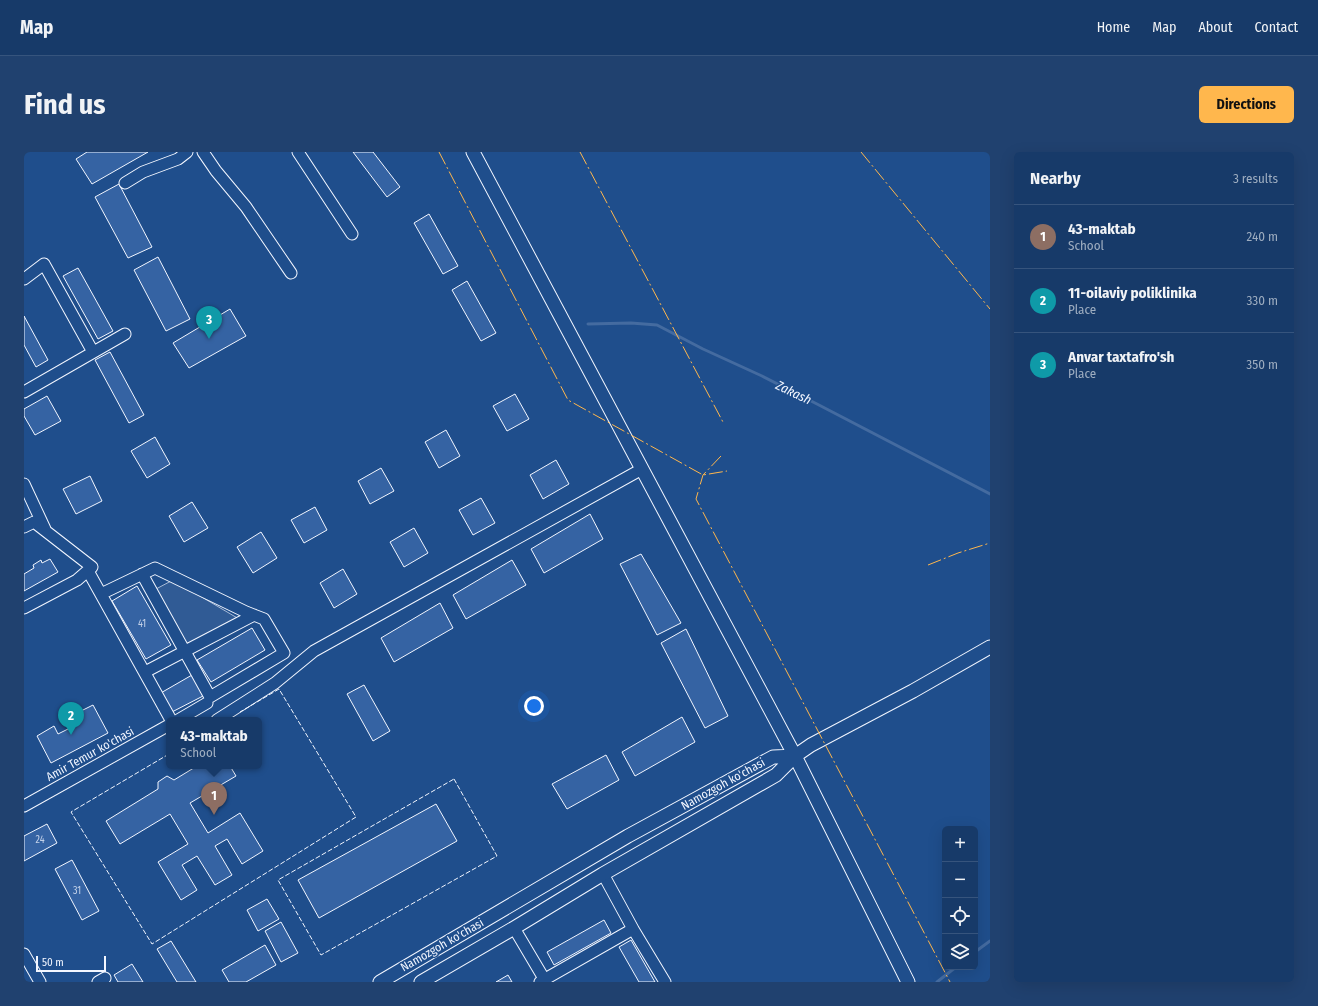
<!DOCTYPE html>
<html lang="en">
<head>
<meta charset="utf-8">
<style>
  :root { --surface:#173a69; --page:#20416f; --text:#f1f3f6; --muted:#9eadc0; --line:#36547d; --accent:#ffb74d }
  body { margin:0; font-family:"Fira Sans Condensed",sans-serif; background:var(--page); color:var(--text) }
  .controls { position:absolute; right:12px; bottom:12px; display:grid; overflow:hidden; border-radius:6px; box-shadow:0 4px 16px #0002 }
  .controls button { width:36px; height:36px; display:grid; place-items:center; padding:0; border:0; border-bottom:1px solid var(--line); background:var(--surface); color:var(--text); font:20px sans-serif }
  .scale { position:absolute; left:12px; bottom:10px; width:70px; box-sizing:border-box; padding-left:4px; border:2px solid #f2f6ff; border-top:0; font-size:11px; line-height:14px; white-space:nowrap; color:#f2f6ff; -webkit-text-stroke:3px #1f4e8c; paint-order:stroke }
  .you { position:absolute; left:510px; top:554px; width:14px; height:14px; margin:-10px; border:3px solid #fff; border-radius:50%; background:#1a73e8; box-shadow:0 0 0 6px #1a73e833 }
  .badge { display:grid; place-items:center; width:26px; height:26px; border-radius:50%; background:var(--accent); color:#fff; font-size:13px; font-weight:700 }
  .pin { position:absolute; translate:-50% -33px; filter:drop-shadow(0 1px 2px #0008) }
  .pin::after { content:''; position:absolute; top:21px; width:14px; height:12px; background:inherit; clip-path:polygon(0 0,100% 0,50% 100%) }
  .popup { position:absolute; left:142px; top:565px; width:96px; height:52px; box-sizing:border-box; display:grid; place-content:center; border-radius:6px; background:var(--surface); filter:drop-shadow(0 1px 3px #0005); font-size:13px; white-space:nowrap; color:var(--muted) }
  .popup b { font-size:15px; color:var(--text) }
  .popup::after { content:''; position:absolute; left:50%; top:100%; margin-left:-8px; border:8px solid transparent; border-top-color:var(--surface) }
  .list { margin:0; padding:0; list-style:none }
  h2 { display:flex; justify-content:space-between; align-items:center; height:52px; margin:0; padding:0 16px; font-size:17px }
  h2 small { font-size:13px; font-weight:400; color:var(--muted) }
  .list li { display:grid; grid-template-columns:26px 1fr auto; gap:12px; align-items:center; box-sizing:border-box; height:64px; padding:0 16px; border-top:1px solid var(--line) }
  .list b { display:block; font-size:15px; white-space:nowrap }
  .list p { margin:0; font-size:13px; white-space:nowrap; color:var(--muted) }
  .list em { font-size:13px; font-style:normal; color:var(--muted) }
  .icon { flex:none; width:22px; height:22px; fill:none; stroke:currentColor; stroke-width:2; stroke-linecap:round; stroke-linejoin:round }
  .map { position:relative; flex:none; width:966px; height:830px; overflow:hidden; border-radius:6px }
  header { display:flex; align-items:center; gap:24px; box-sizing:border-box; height:56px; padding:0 20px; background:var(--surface); border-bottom:1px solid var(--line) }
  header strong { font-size:19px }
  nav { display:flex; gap:22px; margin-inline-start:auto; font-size:14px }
  .intro { display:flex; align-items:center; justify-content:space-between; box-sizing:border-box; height:96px; padding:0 24px }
  h1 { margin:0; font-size:28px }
  .button { padding:10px 18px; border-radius:6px; background:var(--accent); color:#111; font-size:14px; font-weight:700 }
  main { display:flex; gap:24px; padding:0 24px }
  aside { flex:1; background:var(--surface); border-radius:6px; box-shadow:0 4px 16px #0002 }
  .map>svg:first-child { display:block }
  .built { fill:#305b95; stroke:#a8bbd7 }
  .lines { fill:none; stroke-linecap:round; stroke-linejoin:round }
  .stream { stroke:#446ba0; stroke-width:3 }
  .building { fill:#3563a3; stroke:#f2f6ff }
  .minor-casing { stroke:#f2f6ff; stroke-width:13 }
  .major-casing { stroke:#f2f6ff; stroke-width:15 }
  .minor { stroke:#1f4e8c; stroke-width:11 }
  .major { stroke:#1f4e8c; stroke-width:13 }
  .fence { stroke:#f2f6ff; stroke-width:1; stroke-dasharray:5 2; stroke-linecap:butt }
  .power { stroke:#ffb74d; stroke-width:1; stroke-dasharray:14 3 2 3; stroke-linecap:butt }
  .labels { text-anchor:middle; stroke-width:3; stroke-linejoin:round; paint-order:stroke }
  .number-label { font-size:10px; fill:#c3d1e8 }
  .street-label { font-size:12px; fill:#f2f6ff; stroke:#1f4e8c }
  .water-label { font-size:13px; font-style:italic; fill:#f2f6ff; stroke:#1f4e8c }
</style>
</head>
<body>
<header>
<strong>Map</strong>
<nav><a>Home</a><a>Map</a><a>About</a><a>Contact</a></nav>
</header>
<div class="intro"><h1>Find us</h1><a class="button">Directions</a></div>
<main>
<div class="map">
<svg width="966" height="830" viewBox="0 0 966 830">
  <rect width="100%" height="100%" fill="#1f4e8c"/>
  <path class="built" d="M149,428L215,467L164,495L132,437Z"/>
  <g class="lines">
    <path class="stream" d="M564,172L607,171L633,173L679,197L738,224L793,252L966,342
      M951,800L966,789
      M913,830L932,815"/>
  </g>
  <path class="building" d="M63,0H124L68,32L52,7Z
    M329,0H349L376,35L363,45Z
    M95,32L128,95L104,106L71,45Z
    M405,62L434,114L419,122L390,71Z
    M134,105L166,167L142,179L110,118Z
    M54,116L89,179L74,187L39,124Z
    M443,129L472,181L457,189L428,138Z
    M206,157L222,184L165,216L149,191Z
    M0,164L24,208L12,215L0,193Z
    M86,200L120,263L105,271L71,208Z
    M491,242L505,267L483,279L469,254Z
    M23,244L37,269L11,283L0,264V257Z
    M422,278L436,304L415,316L401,290Z
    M131,285L146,312L123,326L107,299Z
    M532,308L545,332L519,347L506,323Z
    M357,316L370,339L346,352L334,329Z
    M66,324L78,349L52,362L39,337Z
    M457,346L471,371L449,383L435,358Z
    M168,350L184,376L160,390L145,364Z
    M291,355L303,378L280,391L267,368Z
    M566,362L579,387L520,421L507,397Z
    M390,376L404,401L380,415L366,390Z
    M237,380L253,406L229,421L213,395Z
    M617,402L657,471L633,483L596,412Z
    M26,407L34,420L0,439V422L10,416L9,413L17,408L18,411Z
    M488,408L502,433L442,467L429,443Z
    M319,417L333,442L310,456L296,431Z
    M113,434L147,493L122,507L88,449Z
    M416,451L429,476L370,510L357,486Z
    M228,476L241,498L187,530L173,508Z
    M662,477L704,564L681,576L637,491Z
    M168,523L179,544L146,561L135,542Z
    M340,533L366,579L349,589L323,542Z
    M69,553L84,581L27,611L13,584L30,574L34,582L56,571L51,562Z
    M658,565L671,590L611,624L598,600Z
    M582,603L595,628L543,657L528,632Z
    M173,614H206L212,624L166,651L184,681L216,661L239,699L218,712L203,687L191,694L208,723L191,733L173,704L158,713L173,738L157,748L134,710L164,692L146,662L96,692L82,669L134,637V630L143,624L150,628Z
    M412,652L433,689L295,766L274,728Z
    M23,672L33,691L0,709V684Z
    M48,708L75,759L58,768L31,717Z
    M243,747L255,767L234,779L223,758Z
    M580,768L587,781L530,813L523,800Z
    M257,770L274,801L257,810L241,779Z
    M607,788L631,830H615L595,795Z
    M147,789L172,830H153L133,797Z
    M241,793L252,813L222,830H205L198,818Z
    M108,812L119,830H94L90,823Z
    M484,823L488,830H472Z"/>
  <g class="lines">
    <defs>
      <path id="minor" d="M179,0L192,19L222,55L267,121
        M274,0L328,82
        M101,31L119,20L154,7L163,0
        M0,127L20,112L69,200
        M0,240L101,182
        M0,332L21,377
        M0,375L10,370L68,415L53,428L0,456
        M64,419L147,568
        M77,442L131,416L222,460L240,467L260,501L186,545L118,422
        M121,520L230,463
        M154,568L183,551
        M193,568L251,531L290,499L618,317
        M0,654L145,573
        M490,776L522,830
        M609,777L641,830
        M0,802L16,830
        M74,830L81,826
        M516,830L609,777L579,722"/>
      <path id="major" d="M449,0L771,604L884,830
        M356,830L604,684L749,605L771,604
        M397,830L490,776L579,722L752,623L771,604L787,593L889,539L966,495"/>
    </defs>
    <use href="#minor" class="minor-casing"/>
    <use href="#major" class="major-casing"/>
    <use href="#minor" class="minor"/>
    <use href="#major" class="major"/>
    <path class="fence" d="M145,602L47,660L128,792L332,665L255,537L216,560
      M430,627L473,704L297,803L254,728Z"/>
    <path class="power" d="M415,0L544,248L679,323L703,319
      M556,0L700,272
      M837,0L966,157
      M697,304L679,323L672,347L926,830
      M904,413L934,401L966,391"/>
  </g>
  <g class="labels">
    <g class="number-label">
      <text x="118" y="475">41</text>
      <text x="16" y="691">24</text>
      <text x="53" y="742">31</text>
    </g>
    <g class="street-label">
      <text transform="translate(66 602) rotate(-29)" y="4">Amir Temur ko'chasi</text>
      <text transform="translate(699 632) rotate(-29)" y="4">Namozgoh ko'chasi</text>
      <text transform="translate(418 793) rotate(-30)" y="4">Namozgoh ko'chasi</text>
    </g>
    <g class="water-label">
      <text transform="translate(770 240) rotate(26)" y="5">Zakash</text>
    </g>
  </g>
</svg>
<div class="controls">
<button>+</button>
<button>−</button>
<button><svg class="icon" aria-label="locate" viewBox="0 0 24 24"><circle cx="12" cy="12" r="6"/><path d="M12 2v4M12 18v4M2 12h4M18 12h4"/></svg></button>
<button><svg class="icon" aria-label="layers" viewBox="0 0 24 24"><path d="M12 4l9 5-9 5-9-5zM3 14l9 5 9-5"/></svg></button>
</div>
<div class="scale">50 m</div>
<div class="you"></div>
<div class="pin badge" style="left:190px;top:663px;background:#8d6e63">1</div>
<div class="popup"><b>43-maktab</b>School</div>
<div class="pin badge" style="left:47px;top:583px;background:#0f9aa8">2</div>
<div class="pin badge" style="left:185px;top:187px;background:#0f9aa8">3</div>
</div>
<aside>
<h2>Nearby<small>3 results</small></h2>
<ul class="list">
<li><span class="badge" style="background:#8d6e63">1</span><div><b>43-maktab</b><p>School</p></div><em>240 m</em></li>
<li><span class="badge" style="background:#0f9aa8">2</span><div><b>11-oilaviy poliklinika</b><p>Place</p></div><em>330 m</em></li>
<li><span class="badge" style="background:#0f9aa8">3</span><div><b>Anvar taxtafro'sh</b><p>Place</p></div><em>350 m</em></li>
</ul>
</aside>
</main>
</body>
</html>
